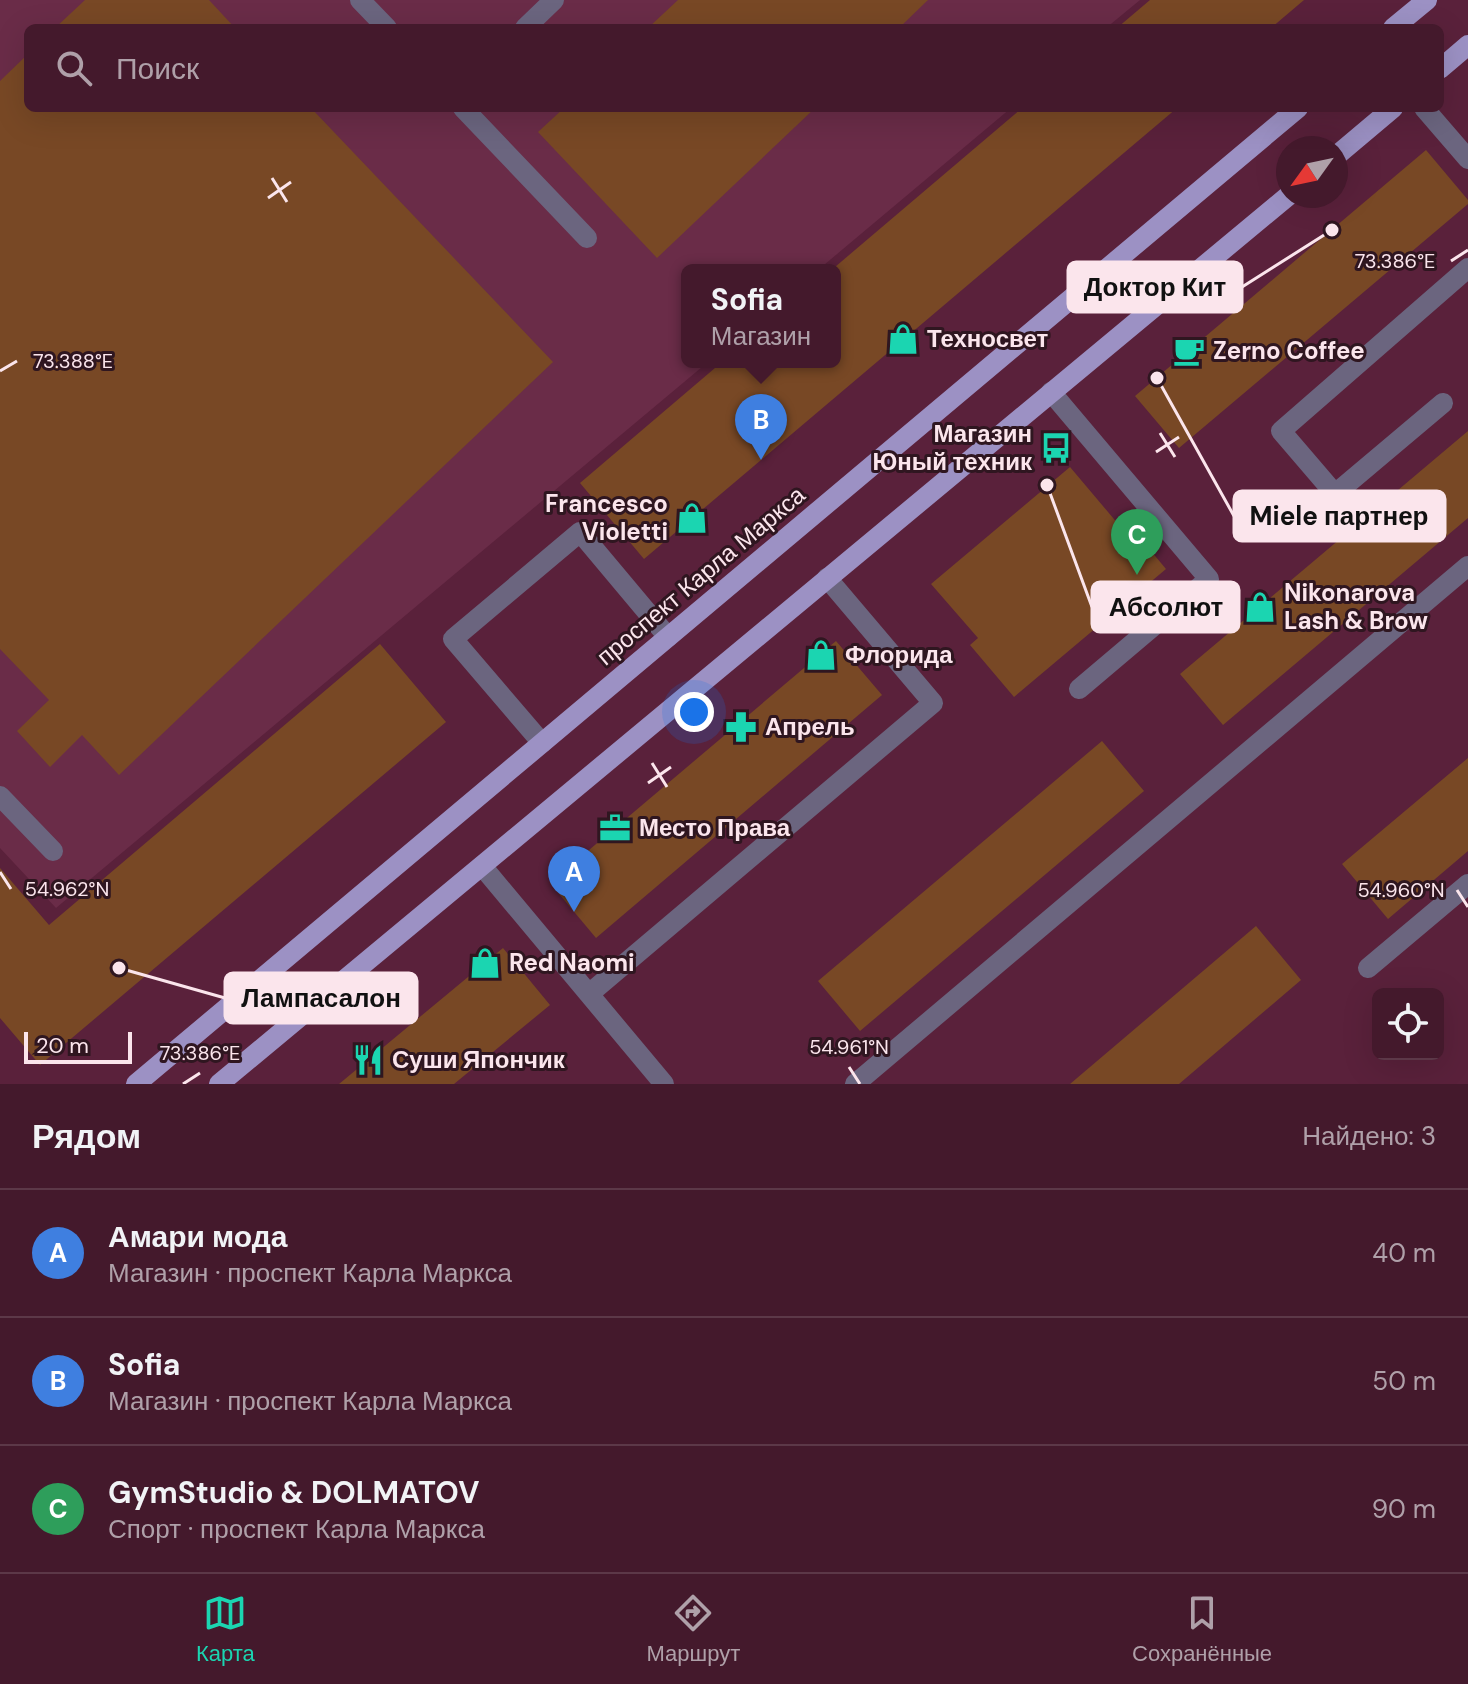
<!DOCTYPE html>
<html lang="ru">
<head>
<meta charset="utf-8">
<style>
  :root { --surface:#44192c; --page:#4b2234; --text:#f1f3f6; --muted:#afa0a9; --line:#5c3848; --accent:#1bd5b1 }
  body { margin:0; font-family:"DM Sans",sans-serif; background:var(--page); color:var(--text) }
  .controls { position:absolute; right:24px; bottom:24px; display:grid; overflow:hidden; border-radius:12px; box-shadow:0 8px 32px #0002 }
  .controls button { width:72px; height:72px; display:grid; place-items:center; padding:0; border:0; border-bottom:2px solid var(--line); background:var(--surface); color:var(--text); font:40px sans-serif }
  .compass { position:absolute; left:1276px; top:136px; width:72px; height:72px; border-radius:50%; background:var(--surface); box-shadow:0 8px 32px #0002; rotate:237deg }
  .scale { position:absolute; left:24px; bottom:20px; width:108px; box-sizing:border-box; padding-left:8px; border:4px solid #fbe5ec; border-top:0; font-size:22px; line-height:28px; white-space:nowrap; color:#fbe5ec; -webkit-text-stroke:6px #2f1620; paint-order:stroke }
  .you { position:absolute; left:694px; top:712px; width:28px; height:28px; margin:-20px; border:6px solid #fff; border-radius:50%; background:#1a73e8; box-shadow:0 0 0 12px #1a73e833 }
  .badge { display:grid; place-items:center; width:52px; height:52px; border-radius:50%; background:var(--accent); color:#fff; font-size:26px; font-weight:700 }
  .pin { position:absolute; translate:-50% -66px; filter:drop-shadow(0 2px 4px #0008) }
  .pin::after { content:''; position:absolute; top:42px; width:28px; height:24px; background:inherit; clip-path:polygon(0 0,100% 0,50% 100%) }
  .popup { position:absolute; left:681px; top:264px; width:160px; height:104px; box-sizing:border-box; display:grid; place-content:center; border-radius:12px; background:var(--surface); filter:drop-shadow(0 2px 6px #0005); font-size:26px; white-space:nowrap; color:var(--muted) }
  .popup b { font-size:30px; color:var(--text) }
  .popup::after { content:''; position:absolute; left:50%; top:100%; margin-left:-16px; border:16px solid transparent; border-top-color:var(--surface) }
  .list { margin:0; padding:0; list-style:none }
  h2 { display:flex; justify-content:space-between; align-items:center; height:104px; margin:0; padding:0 32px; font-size:34px }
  h2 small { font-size:26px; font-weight:400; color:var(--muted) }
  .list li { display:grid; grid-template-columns:52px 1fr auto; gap:24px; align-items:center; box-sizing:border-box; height:128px; padding:0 32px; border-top:2px solid var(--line) }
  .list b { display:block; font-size:30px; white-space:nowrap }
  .list p { margin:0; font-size:26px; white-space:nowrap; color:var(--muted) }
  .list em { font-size:26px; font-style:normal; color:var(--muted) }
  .icon { flex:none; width:44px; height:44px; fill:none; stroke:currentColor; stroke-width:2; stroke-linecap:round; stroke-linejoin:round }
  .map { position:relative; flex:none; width:1468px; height:1084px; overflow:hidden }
  .search { position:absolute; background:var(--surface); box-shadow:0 8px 32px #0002; left:24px; right:24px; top:24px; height:88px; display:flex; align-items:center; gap:20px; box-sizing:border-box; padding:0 28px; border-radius:12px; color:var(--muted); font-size:30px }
  .sheet { height:488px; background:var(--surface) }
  nav { display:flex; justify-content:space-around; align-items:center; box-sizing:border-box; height:112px; border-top:2px solid var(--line); background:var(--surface); font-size:22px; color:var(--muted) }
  nav a { display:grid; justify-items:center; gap:4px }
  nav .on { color:var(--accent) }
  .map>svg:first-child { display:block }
  .built { fill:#6a2c48 }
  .building { fill:#784825 }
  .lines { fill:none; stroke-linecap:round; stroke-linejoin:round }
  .minor { stroke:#6b657f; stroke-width:20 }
  .major { stroke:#9c91c4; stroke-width:20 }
  .ticks { fill:none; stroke:#fbe5ec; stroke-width:3 }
  .labels { text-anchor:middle; stroke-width:6; stroke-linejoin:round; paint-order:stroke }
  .poi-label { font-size:24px; font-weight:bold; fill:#fbe5ec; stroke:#2f1620; text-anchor:start }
  .street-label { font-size:24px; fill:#fbe5ec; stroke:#2f1620 }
  .ticks-label { font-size:20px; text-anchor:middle; fill:#fbe5ec; stroke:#2f1620; stroke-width:6; stroke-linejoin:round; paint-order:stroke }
  .leader { fill:none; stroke:#fbe5ec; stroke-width:3 }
  .callout-dot { fill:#fbe5ec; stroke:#2f1620; stroke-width:3 }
  .callout { fill:#fbe5ec; stroke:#fbe5ec; stroke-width:3 }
  .callout-label { font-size:26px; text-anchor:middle; font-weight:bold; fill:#111 }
</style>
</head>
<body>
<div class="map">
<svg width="1468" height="1084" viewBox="0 0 1468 1084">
  <rect width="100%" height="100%" fill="#5a213b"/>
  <path class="built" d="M0,0H1140L1106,28H28V108H1011L818,270H687V362H708L56,908L0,848Z"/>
  <path class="building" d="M85,0H209L235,28H55Z
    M678,0H928L899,28H648Z
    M1150,0H1304L1271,28H1117Z
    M28,54V108H311L553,362L119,775L82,735L50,767L17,731L49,700L0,649V81Z
    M564,108H815L657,258L538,132Z
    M1022,108H1177L644,559L580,483L722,362H835V267Z
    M1426,150L1468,200V204L1179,448L1135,396Z
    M1468,431V518L1223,725L1180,674Z
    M1070,467L1119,525L1125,520L1166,569L1014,697L970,645L978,638L931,584Z
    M836,641L882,695L596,938L550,883Z
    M380,644L446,722L40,1065L0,1018V868L49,925Z
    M1102,741L1144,791L860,1031L818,981Z
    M1468,758V851L1388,919L1342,864Z
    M1256,926L1301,980L1179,1084H1070Z
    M503,948L550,1005L454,1084H339Z"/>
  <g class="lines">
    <path class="minor" d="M360,0L387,28
      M525,28L554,0
      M463,108L587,238
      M1424,108L1468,159
      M1051,392L1209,579L1079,689
      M1443,403L1335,494L1281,431L1468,268
      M542,743L453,639L580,532L668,637
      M0,796L53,851
      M482,866L664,1084
      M1368,968L1468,884
      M589,994L933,703L827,578
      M855,1084L1468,566"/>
    <path class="major" d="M1393,28L1427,0
      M1440,69L1468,45
      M1336,156L1393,108
      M136,1084L1298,108
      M219,1084L1288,196"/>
  </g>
  <path class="ticks" d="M272,178L287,202M268,198L291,182M1451,261L1468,250M0,371L17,361M1160,433L1175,457M1156,452L1179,437M652,763L667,787M648,783L671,767M0,872L11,889M1457,890L1468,907M849,1067L860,1084M183,1084L200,1073"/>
  <defs>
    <symbol id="shop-bare" viewBox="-9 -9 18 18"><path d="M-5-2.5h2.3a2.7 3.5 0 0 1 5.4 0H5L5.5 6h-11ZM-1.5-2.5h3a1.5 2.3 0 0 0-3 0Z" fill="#1bd5b1" stroke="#2f1620" stroke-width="2.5" paint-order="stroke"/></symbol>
    <symbol id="cafe-bare" viewBox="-9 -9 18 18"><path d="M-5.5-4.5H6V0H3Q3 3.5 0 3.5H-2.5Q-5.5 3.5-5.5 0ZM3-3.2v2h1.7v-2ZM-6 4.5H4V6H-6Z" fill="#1bd5b1" stroke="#2f1620" stroke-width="2.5" paint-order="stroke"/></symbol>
    <symbol id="bus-bare" viewBox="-9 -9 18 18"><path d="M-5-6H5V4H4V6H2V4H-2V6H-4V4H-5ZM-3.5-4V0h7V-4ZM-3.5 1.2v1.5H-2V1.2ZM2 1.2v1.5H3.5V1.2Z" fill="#1bd5b1" stroke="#2f1620" stroke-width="2.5" paint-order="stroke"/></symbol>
    <symbol id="pharmacy-bare" viewBox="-9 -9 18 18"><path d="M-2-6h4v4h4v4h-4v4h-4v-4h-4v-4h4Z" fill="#1bd5b1" stroke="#2f1620" stroke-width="2.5" paint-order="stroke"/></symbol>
    <symbol id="office-bare" viewBox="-9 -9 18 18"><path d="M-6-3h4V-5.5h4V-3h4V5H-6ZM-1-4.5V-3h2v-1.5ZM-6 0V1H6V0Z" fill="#1bd5b1" stroke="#2f1620" stroke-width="2.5" paint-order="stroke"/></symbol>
    <symbol id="restaurant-bare" viewBox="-9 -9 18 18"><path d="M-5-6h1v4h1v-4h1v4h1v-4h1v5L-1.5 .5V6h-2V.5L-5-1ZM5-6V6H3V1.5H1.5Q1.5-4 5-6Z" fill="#1bd5b1" stroke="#2f1620" stroke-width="2.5" paint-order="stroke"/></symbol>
  </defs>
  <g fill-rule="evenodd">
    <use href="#shop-bare" x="881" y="317" width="44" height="44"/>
    <use href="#cafe-bare" x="1167" y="329" width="44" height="44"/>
    <use href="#bus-bare" x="1034" y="426" width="44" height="44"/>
    <use href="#shop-bare" x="670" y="496" width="44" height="44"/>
    <use href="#shop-bare" x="1238" y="585" width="44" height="44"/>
    <use href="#shop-bare" x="799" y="633" width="44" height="44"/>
    <use href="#pharmacy-bare" x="719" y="705" width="44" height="44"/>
    <use href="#office-bare" x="593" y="806" width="44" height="44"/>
    <use href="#shop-bare" x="463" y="941" width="44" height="44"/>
    <use href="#restaurant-bare" x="346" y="1038" width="44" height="44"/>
  </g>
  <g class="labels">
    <g class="poi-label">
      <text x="927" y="347">Техносвет</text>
      <text x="1213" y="359">Zerno Coffee</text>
      <text x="1032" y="442" text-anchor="end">Магазин<tspan x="1032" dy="28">Юный техник</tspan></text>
      <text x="668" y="512" text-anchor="end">Francesco<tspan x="668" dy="28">Violetti</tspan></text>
      <text x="1284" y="601">Nikonarova<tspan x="1284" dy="28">Lash &amp; Brow</tspan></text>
      <text x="845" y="663">Флорида</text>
      <text x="765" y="735">Апрель</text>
      <text x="639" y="836">Место Права</text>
      <text x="509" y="971">Red Naomi</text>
      <text x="392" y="1068">Суши Япончик</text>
    </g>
    <g class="street-label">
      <text transform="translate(701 576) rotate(-40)" y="8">проспект Карла Маркса</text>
    </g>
  </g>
  <g class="ticks-label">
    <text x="1395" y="268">73.386°E</text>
    <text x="73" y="368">73.388°E</text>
    <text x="67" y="896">54.962°N</text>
    <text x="1401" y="897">54.960°N</text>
    <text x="849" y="1054">54.961°N</text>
    <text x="200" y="1060">73.386°E</text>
  </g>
  <path class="leader" d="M1332 230L1242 287M1157 378L1234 516M1047 485L1092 607M119 968L225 998"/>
  <g class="callout-dot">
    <circle cx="1332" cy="230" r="8"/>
    <circle cx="1157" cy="378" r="8"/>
    <circle cx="1047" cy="485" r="8"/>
    <circle cx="119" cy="968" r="8"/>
  </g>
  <g class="callout">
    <rect x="1068" y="262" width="174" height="50" rx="8"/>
    <rect x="1234" y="491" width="211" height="50" rx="8"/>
    <rect x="1092" y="582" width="147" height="50" rx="8"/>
    <rect x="225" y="973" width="192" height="50" rx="8"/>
  </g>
  <g class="callout-label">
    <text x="1155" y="296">Доктор Кит</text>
    <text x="1339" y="525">Miele партнер</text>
    <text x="1166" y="616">Абсолют</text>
    <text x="321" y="1007">Лампасалон</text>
  </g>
</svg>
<div class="controls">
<button><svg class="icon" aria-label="locate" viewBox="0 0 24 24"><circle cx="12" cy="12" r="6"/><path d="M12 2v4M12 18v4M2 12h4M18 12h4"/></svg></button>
</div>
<svg class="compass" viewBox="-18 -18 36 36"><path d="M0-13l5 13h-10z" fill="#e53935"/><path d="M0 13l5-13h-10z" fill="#afa0a9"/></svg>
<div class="scale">20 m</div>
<div class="you"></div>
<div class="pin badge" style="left:574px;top:912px;background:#3f7fe0">A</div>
<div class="pin badge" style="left:761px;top:460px;background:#3f7fe0">B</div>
<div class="popup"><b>Sofia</b>Магазин</div>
<div class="pin badge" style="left:1137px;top:575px;background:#2e9e5b">C</div>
<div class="search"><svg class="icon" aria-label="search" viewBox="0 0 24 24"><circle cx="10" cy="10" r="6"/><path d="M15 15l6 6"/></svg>Поиск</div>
</div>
<section class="sheet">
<h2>Рядом<small>Найдено: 3</small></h2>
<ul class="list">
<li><span class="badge" style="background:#3f7fe0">A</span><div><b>Амари мода</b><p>Магазин · проспект Карла Маркса</p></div><em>40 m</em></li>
<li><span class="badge" style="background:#3f7fe0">B</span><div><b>Sofia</b><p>Магазин · проспект Карла Маркса</p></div><em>50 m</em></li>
<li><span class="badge" style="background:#2e9e5b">C</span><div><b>GymStudio &amp; DOLMATOV</b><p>Спорт · проспект Карла Маркса</p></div><em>90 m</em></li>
</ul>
</section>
<nav>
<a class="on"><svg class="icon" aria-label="map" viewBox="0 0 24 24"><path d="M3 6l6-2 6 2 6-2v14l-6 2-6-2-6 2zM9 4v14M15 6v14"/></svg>Карта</a>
<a><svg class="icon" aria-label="directions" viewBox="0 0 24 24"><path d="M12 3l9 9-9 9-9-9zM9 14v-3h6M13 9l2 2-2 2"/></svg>Маршрут</a>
<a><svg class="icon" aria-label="saved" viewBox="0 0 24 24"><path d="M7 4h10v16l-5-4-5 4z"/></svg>Сохранённые</a>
</nav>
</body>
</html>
